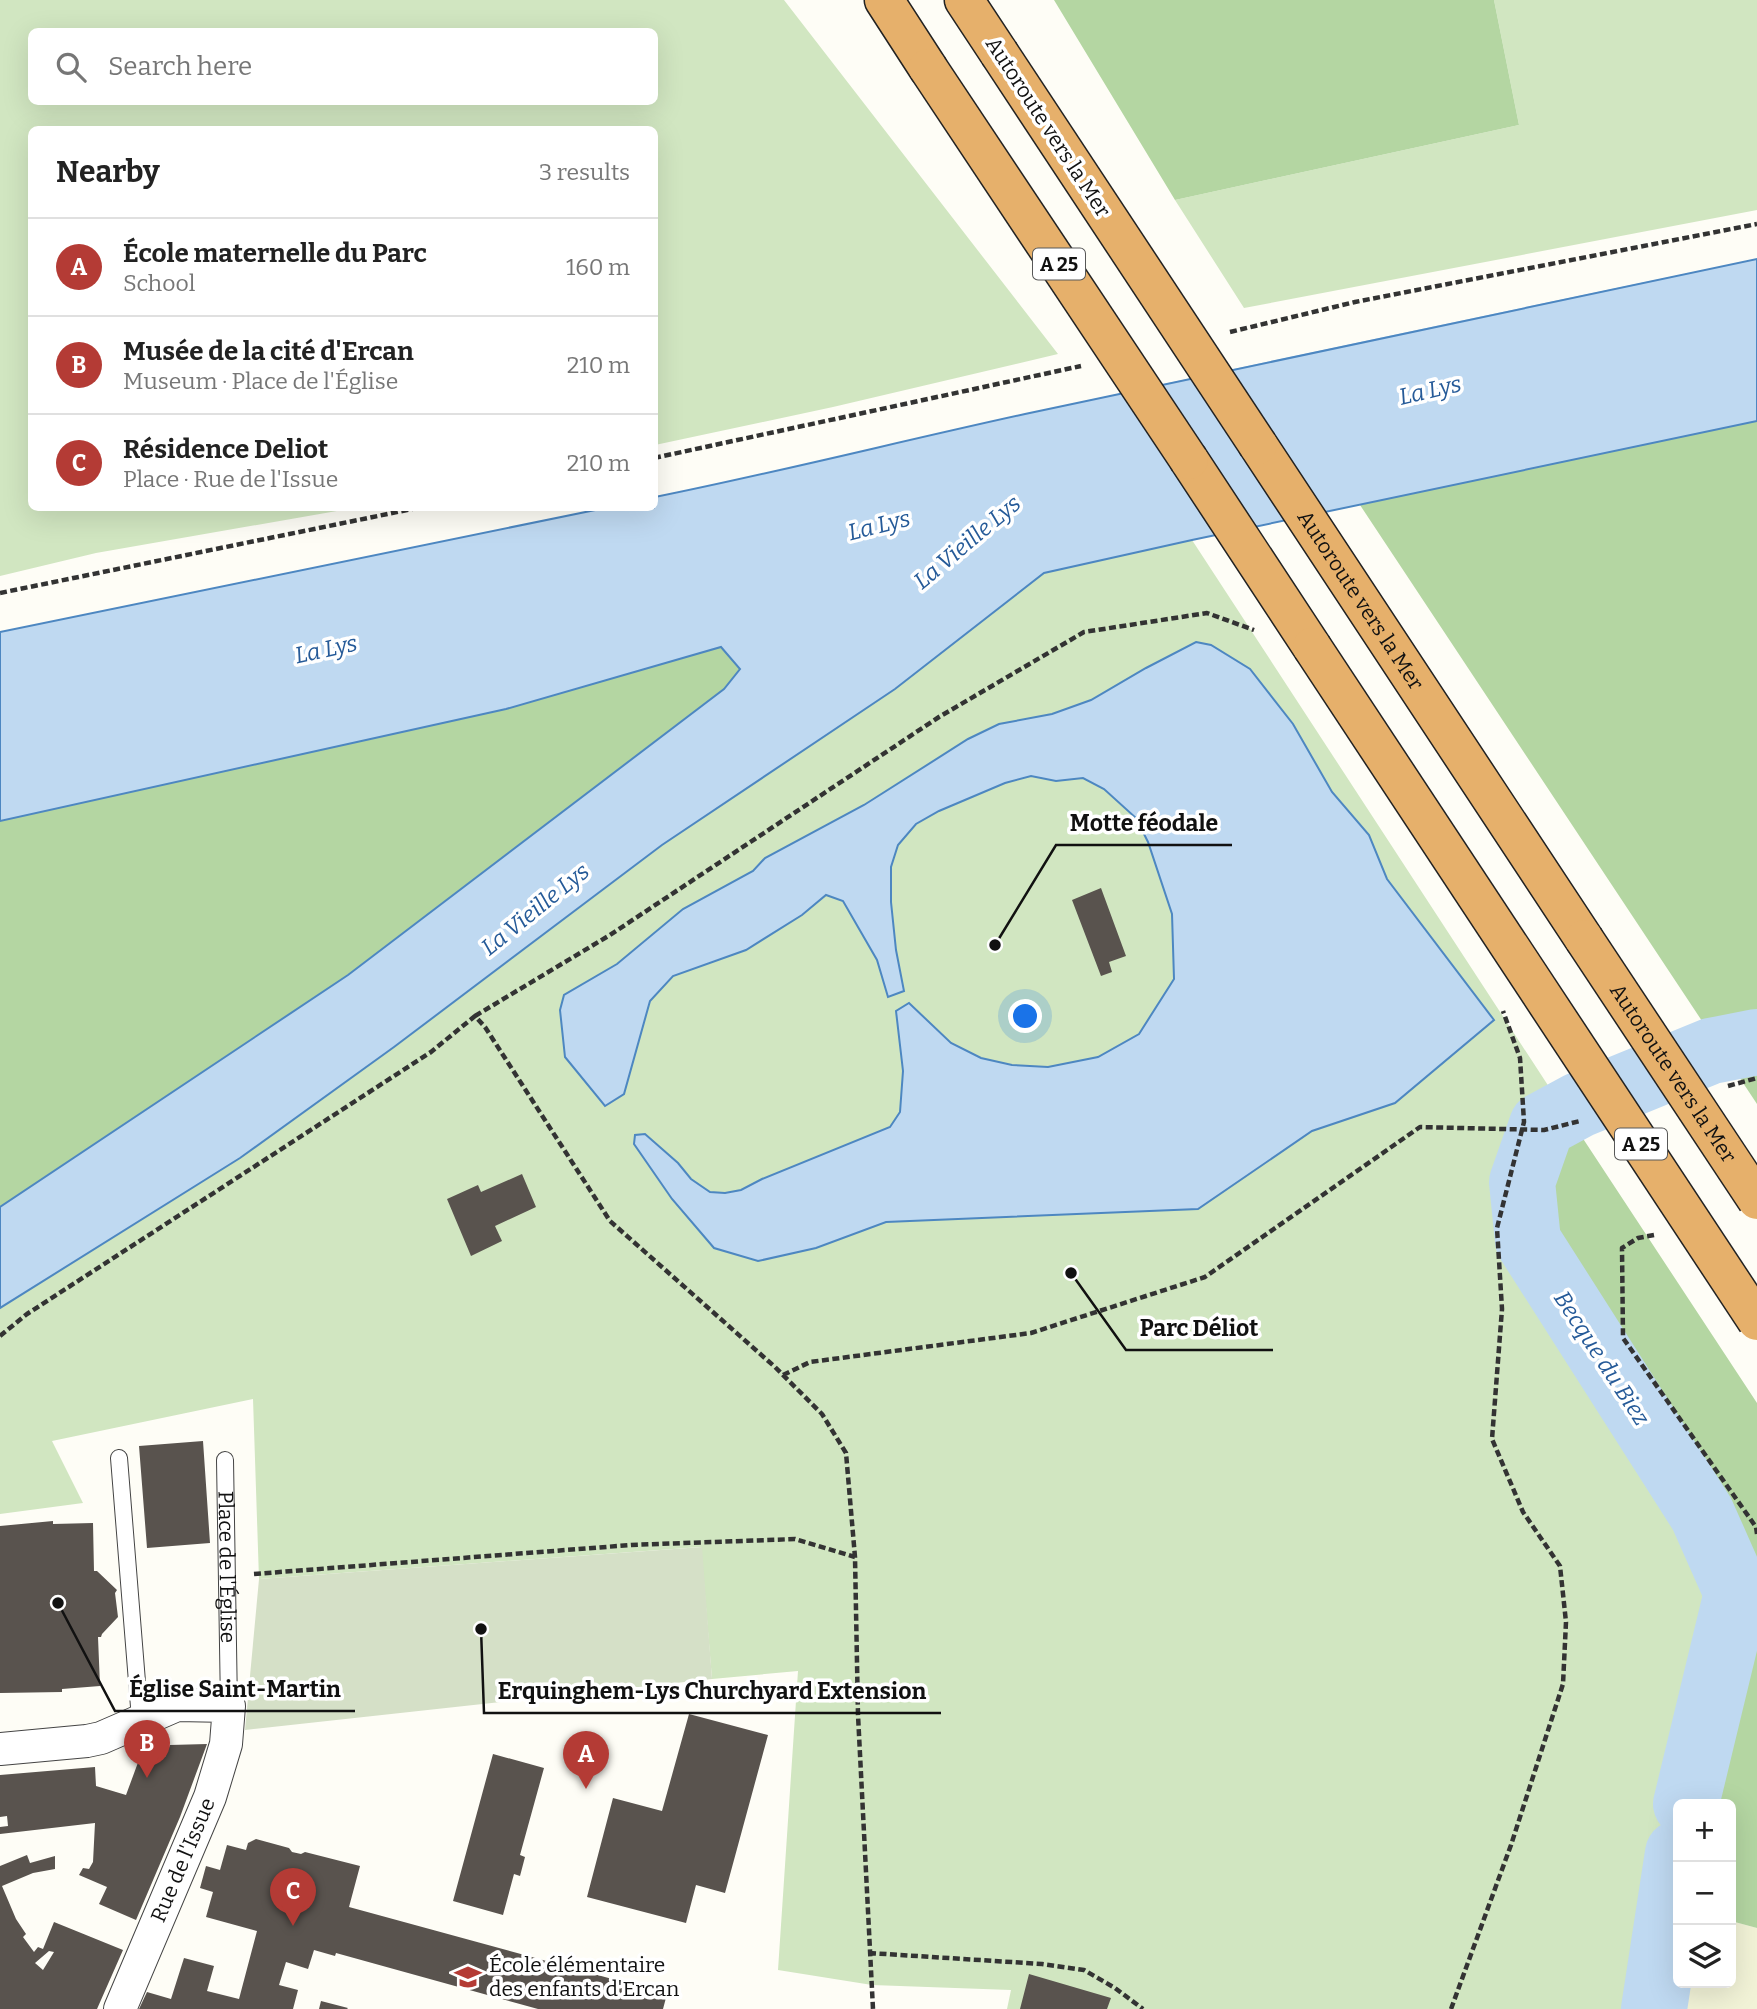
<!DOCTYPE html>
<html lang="en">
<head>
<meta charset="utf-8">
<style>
  :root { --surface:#fff; --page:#f2f2f2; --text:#222; --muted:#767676; --line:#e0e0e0; --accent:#b43b35 }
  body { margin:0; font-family:Bitter,serif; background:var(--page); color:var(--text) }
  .controls { position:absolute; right:21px; bottom:21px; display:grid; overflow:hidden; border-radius:10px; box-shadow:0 7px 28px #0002 }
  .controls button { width:63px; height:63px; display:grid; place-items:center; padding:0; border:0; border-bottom:2px solid var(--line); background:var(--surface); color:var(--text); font:35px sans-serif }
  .you { position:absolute; left:1026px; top:1017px; width:24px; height:24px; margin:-18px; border:5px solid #fff; border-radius:50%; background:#1a73e8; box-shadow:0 0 0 10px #1a73e833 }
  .badge { display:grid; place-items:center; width:46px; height:46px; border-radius:50%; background:var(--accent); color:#fff; font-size:23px; font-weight:700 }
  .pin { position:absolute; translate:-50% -58px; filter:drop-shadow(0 2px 4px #0008) }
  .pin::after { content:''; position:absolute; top:37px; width:24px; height:21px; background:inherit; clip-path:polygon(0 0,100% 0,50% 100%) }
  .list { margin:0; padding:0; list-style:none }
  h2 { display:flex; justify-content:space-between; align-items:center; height:91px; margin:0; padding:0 28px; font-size:30px }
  h2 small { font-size:23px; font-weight:400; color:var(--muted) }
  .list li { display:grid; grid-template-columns:46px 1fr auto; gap:21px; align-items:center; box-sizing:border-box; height:98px; padding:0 28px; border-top:2px solid var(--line) }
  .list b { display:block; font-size:26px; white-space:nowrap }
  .list p { margin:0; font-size:23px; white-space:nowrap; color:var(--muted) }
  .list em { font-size:23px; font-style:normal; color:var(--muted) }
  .icon { flex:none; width:38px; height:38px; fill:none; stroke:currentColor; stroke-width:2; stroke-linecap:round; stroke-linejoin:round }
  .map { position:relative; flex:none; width:1757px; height:2009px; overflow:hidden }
  .search { position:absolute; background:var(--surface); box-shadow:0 7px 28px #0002; left:28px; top:28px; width:630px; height:77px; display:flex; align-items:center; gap:18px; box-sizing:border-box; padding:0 24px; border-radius:10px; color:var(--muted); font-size:26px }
  .panel { position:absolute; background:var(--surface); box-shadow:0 7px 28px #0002; left:28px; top:126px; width:630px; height:385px; border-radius:10px }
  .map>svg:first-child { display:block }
  .farmland { fill:#f2f3d7 }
  .green { fill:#d1e6c1; fill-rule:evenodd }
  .forest { fill:#b4d6a2 }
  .cemetery { fill:#d5e0c7 }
  .water { fill:#bfd9f1; stroke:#4d87c1; stroke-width:2 }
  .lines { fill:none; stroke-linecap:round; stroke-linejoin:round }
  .river { stroke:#bfd9f1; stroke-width:66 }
  .building { fill:#59534e; fill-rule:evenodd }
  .lane-casing { stroke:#444; stroke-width:18 }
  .street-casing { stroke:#444; stroke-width:34 }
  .highway-casing { stroke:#222; stroke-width:41 }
  .path { stroke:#333; stroke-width:4.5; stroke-dasharray:7 3.5; stroke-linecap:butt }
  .lane { stroke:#fff; stroke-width:16 }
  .street { stroke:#fff; stroke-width:32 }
  .highway { stroke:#e6b06b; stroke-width:38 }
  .highway-bridge-casing { stroke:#222; stroke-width:41; stroke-linecap:butt }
  .highway-bridge { stroke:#e6b06b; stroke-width:38 }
  .labels { text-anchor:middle; stroke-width:7; stroke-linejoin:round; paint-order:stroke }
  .shield { fill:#fff; stroke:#585858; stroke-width:2 }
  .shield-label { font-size:19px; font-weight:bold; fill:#111 }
  .street-label { font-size:21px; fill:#111; stroke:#fff }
  .poi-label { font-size:21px; fill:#111; stroke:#fff; text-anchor:start }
  .water-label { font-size:23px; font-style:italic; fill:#255a98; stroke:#fff }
  .leader { fill:none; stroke:#111; stroke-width:2.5 }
  .callout-dot { fill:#111; stroke:#fff; stroke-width:2.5 }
  .callout-label { font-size:23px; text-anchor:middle; font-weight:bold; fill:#111; stroke:#fff; stroke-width:7; stroke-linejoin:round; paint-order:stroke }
</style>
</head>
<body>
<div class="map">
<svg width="1757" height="2009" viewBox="0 0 1757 2009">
  <rect width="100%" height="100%" fill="#fefdf6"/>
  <path class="farmland" d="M1663,1903L1678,1907V1983H1731V1921L1757,1928V2009H1644Z"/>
  <path class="green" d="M0,0H784L1058,354L833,407L655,445L654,130H32V508H354L96,553L0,576ZM32,32H654V102H32Z
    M1494,0H1757V210L1244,308L1175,200L1519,125Z
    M1192,540L1553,1093L1519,1160L1521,1266L1720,1592L1681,1804H1678V1821L1644,2009H1007L1011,1990L872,1985L778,1970L798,1671L712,1679L701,1547L259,1579L253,1399L52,1441L83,1503L0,1514V1308L240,1158L394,1047L662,845L1044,573Z"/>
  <path class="forest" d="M1054,0H1494L1519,125L1175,200Z
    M1757,419V1104L1360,505Z
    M721,647L740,669L724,689L348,975L0,1207V821L506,709Z
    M1553,1093L1757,1403V1928L1731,1921V1804H1681L1720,1591L1521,1266L1519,1160Z
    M1678,1821V1907L1663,1903Z"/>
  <path class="cemetery" d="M702,1547L712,1679L245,1730L259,1579Z"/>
  <path class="water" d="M1757,259V421L1192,540L1044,573L895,689L662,845L394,1047L240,1158L0,1308V1207L348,975L724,689L740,669L721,647L506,709L0,821V632L605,508H654L655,497C779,472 901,441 1025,414C1269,361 1513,309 1757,259Z
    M1196,642L1211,645L1250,669L1293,724L1332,792L1369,835L1387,879L1494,1020L1395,1103L1312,1131L1198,1209L886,1222L816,1248L758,1261L714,1248L672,1199L634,1144L635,1135L645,1134L678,1163L691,1179L710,1192L725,1193L741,1190L762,1179L890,1127L900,1112L903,1071L896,1011L909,1003L951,1043L981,1058L1012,1065L1048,1067L1098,1057L1139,1034L1174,979L1172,914L1148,842L1136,818L1104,789L1083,778L1056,781L1031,776L1005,783L939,811L916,824L898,845L891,867V902L896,950L904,991L888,997L877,960L843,901L826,895L802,915L746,950L673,976L650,1001L624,1094L605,1106L565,1057L560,1010L564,995L617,964L683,909L753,871L765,858L864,805L968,739L999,724L1052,714L1091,700L1146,668Z"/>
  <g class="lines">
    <path class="river" d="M1686,1804L1737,1593L1702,1514L1528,1241L1522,1182L1542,1125L1579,1105L1711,1051L1757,1042
      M1654,2009L1678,1853"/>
  </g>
  <path class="building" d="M1101,888L1126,956L1109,962L1112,972L1101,976L1072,900Z
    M522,1174L536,1207L495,1226L502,1241L471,1256L447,1199L478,1185L481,1192Z
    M203,1441L210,1543L147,1548L139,1446Z
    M53,1521V1524L93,1523L94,1571H97L117,1590L115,1593L118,1617L102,1634L101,1637H98L100,1686L62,1689V1692L0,1693V1526Z
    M689,1714L768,1735L725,1893L696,1885L686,1923L587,1897L613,1798L662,1811Z
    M207,1744L180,1817L136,1920L99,1904L107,1887L79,1875L83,1868L89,1869L93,1862L95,1823L0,1834V1827L8,1826L7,1816L0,1817V1775L95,1767L96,1786L126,1795L143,1749L165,1757L170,1745Z
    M493,1754L544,1768L520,1855L525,1857L520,1876L514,1874L503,1915L453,1901Z
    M256,1839L289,1848L292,1852L301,1854L305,1852L360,1866L349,1907L667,1994L663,2009H538L336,1953L335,1956L314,1950L308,1969L286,1962L279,1985L298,1990L293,2009H139L147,1992L171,1999L184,1958L214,1966L207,1991L239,1999L257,1931L206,1917L213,1892L200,1888L206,1866L220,1870L227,1845L246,1850L248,1843Z
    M27,1855L30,1863L55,1856V1869L33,1873L2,1886L16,1919L26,1934L23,1937L34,1952L38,1947L43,1949L54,1922L123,1950L97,2009H0V1866ZM49,1951L54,1952L43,1970L35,1963Z
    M1029,1974L1111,1998L1107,2009H1020Z
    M321,2001L348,2008L347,2009H319Z"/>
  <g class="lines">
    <defs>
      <g id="lane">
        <path d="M119,1458L140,1719"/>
        <path id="s1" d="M225,1460L229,1706"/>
      </g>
      <path id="street" d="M0,1749L87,1741L101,1738L177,1705L229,1706L226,1744L210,1797L120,2009"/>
      <g id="highway">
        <path d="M884,0L928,68"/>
        <path d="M964,0L999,53"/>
        <path id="s2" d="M1258,445L1584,939"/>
        <path d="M1189,460L1312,647"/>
      </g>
    </defs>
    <use href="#lane" class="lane-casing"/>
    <use href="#street" class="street-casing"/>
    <use href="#highway" class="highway-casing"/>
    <path class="path" d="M1230,332L1355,302L1757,224
      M654,458L1081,366
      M0,593L417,508
      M475,1016L610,935L939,717L1084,632L1207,613L1254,630
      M1728,1086L1757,1078
      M1654,1235L1638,1238L1622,1248L1623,1338L1756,1527L1757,1534
      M0,1336L27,1314L431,1052L475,1016L485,1027L610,1221L775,1367L822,1414L846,1453L855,1557L858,1715L873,2009
      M783,1375L810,1362L1031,1333L1205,1277L1420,1127L1544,1130L1580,1121
      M254,1574L631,1545L795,1539L855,1557
      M869,1953L1042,1964L1084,1970L1115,1988L1143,2009
      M1451,2009L1511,1845L1563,1684L1566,1622L1560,1566L1523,1512L1492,1439L1502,1309L1497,1228L1524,1122L1520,1058L1503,1011"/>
    <use href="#lane" class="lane"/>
    <use href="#street" class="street"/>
    <use href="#highway" class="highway"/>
    <defs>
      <g id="highway-bridge">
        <path d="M999,53L1258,445"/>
        <path d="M928,68L1189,460"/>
        <path d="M1312,647L1757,1321"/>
        <path id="s3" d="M1584,939L1757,1200"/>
      </g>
    </defs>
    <use href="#highway-bridge" class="highway-bridge-casing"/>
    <use href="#highway-bridge" class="highway-bridge"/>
  </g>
  <defs>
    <symbol id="school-bare" viewBox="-9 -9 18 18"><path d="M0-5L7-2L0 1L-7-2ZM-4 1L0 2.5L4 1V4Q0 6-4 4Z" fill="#b43b35" stroke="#fff" stroke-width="2.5" paint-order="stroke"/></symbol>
  </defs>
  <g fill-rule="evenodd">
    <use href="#school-bare" x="449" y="1958" width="38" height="38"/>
  </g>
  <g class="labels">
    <g class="shield">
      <rect x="1033" y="248.5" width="52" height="31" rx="5"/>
      <rect x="1615" y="1128.5" width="52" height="31" rx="5"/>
    </g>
    <g class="shield-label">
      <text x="1059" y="271">A 25</text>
      <text x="1641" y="1151">A 25</text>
    </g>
    <g class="street-label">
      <text transform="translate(1048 127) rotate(57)" y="7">Autoroute vers la Mer</text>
      <text dy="7" stroke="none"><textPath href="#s2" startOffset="186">Autoroute vers la Mer</textPath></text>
      <text dy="7" stroke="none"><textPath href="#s3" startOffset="161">Autoroute vers la Mer</textPath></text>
      <text dy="7" stroke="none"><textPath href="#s1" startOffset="107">Place de l'Église</textPath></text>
      <text transform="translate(183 1860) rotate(-67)" y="7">Rue de l'Issue</text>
    </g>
    <g class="poi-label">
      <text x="489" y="1972">École élémentaire<tspan x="489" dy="24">des enfants d'Ercan</tspan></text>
    </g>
    <g class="water-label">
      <text transform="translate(1430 390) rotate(-13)" y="8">La Lys</text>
      <text transform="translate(879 525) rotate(-14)" y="8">La Lys</text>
      <text transform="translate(967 542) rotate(-40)" y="8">La Vieille Lys</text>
      <text transform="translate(326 649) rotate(-12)" y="8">La Lys</text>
      <text transform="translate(535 909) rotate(-39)" y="8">La Vieille Lys</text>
      <text transform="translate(1602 1358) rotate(57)" y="8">Becque du Biez</text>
    </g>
  </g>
  <path class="leader" d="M995 945L1056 845H1232M1071 1273L1126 1350H1273M58 1603L115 1711H355M481 1629L484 1713H941"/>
  <g class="callout-dot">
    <circle cx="995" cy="945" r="7"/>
    <circle cx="1071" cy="1273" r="7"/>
    <circle cx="58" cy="1603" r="7"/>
    <circle cx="481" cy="1629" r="7"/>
  </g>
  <g class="callout-label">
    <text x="1144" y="831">Motte féodale</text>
    <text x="1199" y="1336">Parc Déliot</text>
    <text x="235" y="1697">Église Saint-Martin</text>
    <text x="712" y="1699">Erquinghem-Lys Churchyard Extension</text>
  </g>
</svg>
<div class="controls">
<button>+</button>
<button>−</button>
<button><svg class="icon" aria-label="layers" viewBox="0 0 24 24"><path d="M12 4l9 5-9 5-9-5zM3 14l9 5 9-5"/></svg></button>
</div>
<div class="you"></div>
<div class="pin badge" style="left:586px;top:1789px">A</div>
<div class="pin badge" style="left:147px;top:1778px">B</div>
<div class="pin badge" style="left:293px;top:1926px">C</div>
<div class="search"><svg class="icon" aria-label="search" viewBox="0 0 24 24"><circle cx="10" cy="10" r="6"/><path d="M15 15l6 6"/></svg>Search here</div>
<section class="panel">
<h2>Nearby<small>3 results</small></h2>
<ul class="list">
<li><span class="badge">A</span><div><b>École maternelle du Parc</b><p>School</p></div><em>160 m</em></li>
<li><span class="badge">B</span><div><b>Musée de la cité d'Ercan</b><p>Museum · Place de l'Église</p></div><em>210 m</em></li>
<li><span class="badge">C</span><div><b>Résidence Deliot</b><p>Place · Rue de l'Issue</p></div><em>210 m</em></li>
</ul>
</section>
</div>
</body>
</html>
